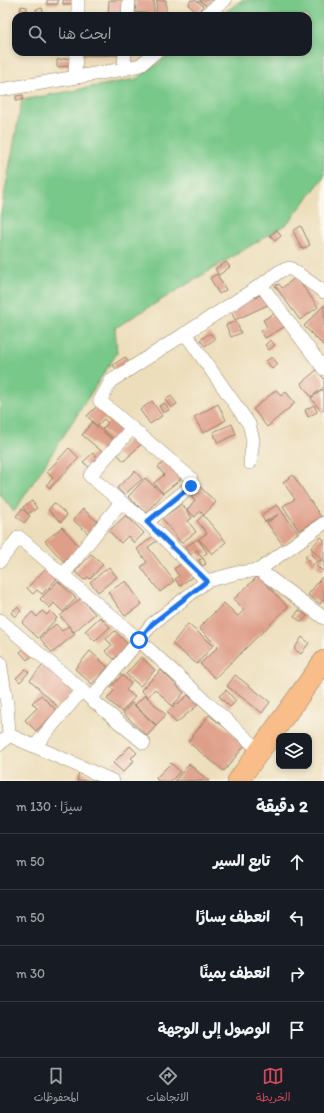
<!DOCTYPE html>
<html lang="ar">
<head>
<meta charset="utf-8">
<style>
  :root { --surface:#171b24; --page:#20242c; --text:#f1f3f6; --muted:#9ea1a6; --line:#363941; --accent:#d1495b }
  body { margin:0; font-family:Itim,"Playpen Sans Arabic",sans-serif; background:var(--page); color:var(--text); direction:rtl }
  .controls { position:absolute; right:12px; bottom:12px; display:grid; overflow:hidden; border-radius:8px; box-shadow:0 2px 6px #0003 }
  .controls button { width:36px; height:36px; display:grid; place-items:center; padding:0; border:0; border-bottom:1px solid var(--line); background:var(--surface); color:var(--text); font:20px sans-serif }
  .stop { position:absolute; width:12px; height:12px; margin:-9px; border:3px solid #1a73e8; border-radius:50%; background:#fff }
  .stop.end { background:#1a73e8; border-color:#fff; box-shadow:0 1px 4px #0008 }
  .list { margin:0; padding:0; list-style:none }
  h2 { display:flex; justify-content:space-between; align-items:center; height:52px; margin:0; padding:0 16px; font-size:17px }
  h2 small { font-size:13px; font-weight:400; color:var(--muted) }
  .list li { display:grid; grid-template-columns:26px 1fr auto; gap:12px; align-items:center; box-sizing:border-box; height:56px; padding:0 16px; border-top:1px solid var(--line) }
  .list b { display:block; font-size:15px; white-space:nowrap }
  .list em { font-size:13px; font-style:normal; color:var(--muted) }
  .icon { flex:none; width:22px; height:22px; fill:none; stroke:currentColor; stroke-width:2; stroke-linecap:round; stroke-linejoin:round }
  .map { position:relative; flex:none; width:324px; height:781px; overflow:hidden; direction:ltr }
  .search { position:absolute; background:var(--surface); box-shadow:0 2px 6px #0003; left:12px; right:12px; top:12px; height:44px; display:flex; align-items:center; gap:10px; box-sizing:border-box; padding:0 14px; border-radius:12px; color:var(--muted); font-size:15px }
  .sheet { height:276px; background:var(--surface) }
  nav { display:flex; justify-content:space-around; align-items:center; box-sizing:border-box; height:56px; border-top:1px solid var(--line); background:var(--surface); font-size:11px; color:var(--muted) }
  nav a { display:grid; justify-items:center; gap:2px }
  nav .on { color:var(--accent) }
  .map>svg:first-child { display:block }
  .green { fill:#78c889; stroke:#5a7954 }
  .building { fill:#de9e88 }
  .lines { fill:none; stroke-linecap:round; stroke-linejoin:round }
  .street-casing { stroke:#94846c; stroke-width:14 }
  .primary-casing { stroke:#94846c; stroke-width:22 }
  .street { stroke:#fff; stroke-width:13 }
  .primary { stroke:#f8bd88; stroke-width:21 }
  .route { stroke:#1a73e8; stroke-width:5 }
</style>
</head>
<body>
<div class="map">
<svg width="324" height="781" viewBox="0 0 324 781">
  <rect width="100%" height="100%" fill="#fbf7ec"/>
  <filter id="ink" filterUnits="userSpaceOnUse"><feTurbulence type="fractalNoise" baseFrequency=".025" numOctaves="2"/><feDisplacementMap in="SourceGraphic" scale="8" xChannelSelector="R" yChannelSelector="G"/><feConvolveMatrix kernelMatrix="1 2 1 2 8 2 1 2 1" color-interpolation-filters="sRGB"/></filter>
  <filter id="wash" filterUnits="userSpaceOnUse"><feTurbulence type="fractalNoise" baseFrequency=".012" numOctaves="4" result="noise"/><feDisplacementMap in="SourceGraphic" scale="16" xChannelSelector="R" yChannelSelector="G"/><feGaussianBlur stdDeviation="0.9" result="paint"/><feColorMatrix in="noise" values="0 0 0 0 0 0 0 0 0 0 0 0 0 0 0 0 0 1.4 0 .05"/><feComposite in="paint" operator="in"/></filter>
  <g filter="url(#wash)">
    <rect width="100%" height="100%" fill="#eddebb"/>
    <path class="green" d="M242,0H324V177L288,223L115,328L117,353L14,512L0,494V218L22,100L136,79L173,52H308V16H220Z"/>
    <g id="blocks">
      <path class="building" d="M47,0H58V4H47Z
        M63,0H76V4H63Z
        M109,0H124L123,16H108Z
        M136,0L154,1V14L135,12Z
        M157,0H166V15H156Z
        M191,0H196L203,6L198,13L188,5Z
        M199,0H215L209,8Z
        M21,6L27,7V16H20Z
        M42,8L44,15L37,16L36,9Z
        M136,14H146V16H136Z
        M81,52H122V55H81Z
        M70,58L71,66L57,67V60Z
        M23,95V100H16V96Z
        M301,226L310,245L302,249L293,231Z
        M277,230L281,236L275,241L270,235Z
        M226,262L230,267L219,275L215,269Z
        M217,274L226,290L219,294L210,278Z
        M296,277L318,307L300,320L275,286L279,284L282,288Z
        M264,293L270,304L235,320L230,309Z
        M324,305V346L304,326Z
        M278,311L286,326L265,338L261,331L267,327L263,320Z
        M236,321L241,333L231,337L226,325Z
        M210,333L215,339L205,346L200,340Z
        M270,340L275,345L269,350L265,345Z
        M125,357L131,365L119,373L113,365Z
        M272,357L278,364L272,369L266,361Z
        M317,370L324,379V387L311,397L301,383Z
        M324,389V409L321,411L311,398Z
        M276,390L281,396L286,392L295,403L267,427L253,409Z
        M171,396L177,404L171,408L165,400Z
        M152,401L162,416L150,424L140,410Z
        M165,403L169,410L163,413L159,406Z
        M99,404L126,429L116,441L102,429L108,423L104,419L97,426L87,416Z
        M218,404L226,420L203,433L194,417Z
        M314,405L317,412L308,417L305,410Z
        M92,422L115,442L105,454L82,435Z
        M232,424L236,434L218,443L213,432Z
        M134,435L142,443L124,461L116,453Z
        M69,448L79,458L50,488L46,485L53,478L47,472Z
        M93,453L100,460L91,469L83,462Z
        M167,460L181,479L163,493L154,483L164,475L158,467Z
        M135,471L142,479L124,495L117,488Z
        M293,475L321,517L299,531L283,506L295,499L283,482Z
        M145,478L163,494L146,513L128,497Z
        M200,487L216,502L204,515L200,511L195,517L187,510L195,501L191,497Z
        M32,501L37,508L28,514L23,507Z
        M54,503L67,515L61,522L48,510Z
        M182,504L192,518L188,521L196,532L181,543L162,518Z
        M277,505L298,533L283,545L267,523L279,514L265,522L261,515Z
        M22,509L30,516L24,523L16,516Z
        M83,509L99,523L89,534L73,520Z
        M126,515L144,533L134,543L128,536L121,543L109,531Z
        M203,515L226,542L212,554L199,539L207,533L197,521Z
        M62,527L80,547L64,562L45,541Z
        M156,534L160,539L148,547L174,581L160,592L141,567L147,562L137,549Z
        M321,537L324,540V562L311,548Z
        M198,539L207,553L201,557L197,550L190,555L185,547Z
        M310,553L317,561L313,565L305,557Z
        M91,554L103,564L90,579L88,577L84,580L75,572Z
        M203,558L206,564L202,566L199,560Z
        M320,560L324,563V569L323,571L316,566Z
        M183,563L193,576L180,586L175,579L179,576L174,569Z
        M109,567L117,577L98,592L90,582Z
        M46,568L57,579L42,594L37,590L33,594L27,588Z
        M258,576L288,607L215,678L200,664L218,647L199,628L224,603L238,616L244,610L234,599Z
        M323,576L324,577V599L320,604L308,595Z
        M58,581L76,598L63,612L54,603L50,608L40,599Z
        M126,581L142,604L125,616L108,592Z
        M81,598L95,614L74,632L60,616Z
        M17,607L21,611L15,617L11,613Z
        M299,610L307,616L302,622L294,617Z
        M42,611L47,615L50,611L57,618L38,638L22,623L32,612L37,617Z
        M100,617L110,627L95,641L85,631Z
        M56,624L62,631L68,626L75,634L52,653L40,638Z
        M188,624L213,645L197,664L172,644Z
        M115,631L129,645L114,659L105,651L112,645L106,639Z
        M302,637L309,643L301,654L294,649Z
        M27,646L34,654L27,660L20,652Z
        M90,651L108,667L92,684L75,669Z
        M141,657L155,670L140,686L126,674Z
        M45,663L75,691L59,708L30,680Z
        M25,669L29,672L20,682L16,678Z
        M161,670L184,693L172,706L155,689L148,697L141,690Z
        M122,675L131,684L126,690L135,697L122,712L107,699L114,691L111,687Z
        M235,675L270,702L262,713L227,686Z
        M226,690L236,701L230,707L219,696Z
        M41,695L57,711L36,731L25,720L37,708L32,703Z
        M145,695L166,715L156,725L135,705Z
        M188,695L198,705L176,723L167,712Z
        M132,703L156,726L147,736L123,713Z
        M209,715L246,744L224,771L188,742Z
        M130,746L137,753L131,758L134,761L123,772L113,763Z
        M171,763L180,772L171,781H158L156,778Z
        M189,764L209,781H175Z
        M79,771L102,781H77Z"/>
    </g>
  </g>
  <g filter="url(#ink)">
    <use href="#blocks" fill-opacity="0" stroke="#94846c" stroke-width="1"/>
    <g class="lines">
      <defs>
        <path id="street" d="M78,16V0
          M128,16L129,0
          M204,16L225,0
          M124,69L125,52
          M75,77L76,52
          M0,90L124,69L140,65L156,52
          M324,292L290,268L280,271L261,285L324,369
          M185,333L249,424L253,440L250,463
          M132,428L191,478V486L147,522
          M121,502L147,522L207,581
          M0,561L19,537L139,640L260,751
          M259,570L324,523
          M63,575L121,502L90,476L132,428L100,401L111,381L261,285
          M0,620L82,690
          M0,662L7,704L9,735
          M91,699L144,743
          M0,744L9,735L113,781
          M35,746L82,690L91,699L152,624L207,581L237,573L259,570L324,618"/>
        <path id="primary" d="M238,781L324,661"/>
      </defs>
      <use href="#street" class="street-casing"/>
      <use href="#primary" class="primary-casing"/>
      <use href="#street" class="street"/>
      <use href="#primary" class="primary"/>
    </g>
  </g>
  <g class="lines" filter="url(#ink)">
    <path class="route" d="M139,640L152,624L207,581L147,522L191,486"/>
  </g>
</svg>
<div class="controls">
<button><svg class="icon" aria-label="layers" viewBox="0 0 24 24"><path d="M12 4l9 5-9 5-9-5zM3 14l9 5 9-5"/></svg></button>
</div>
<div class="stop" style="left:139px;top:640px"></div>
<div class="stop end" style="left:191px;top:486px"></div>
<div class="search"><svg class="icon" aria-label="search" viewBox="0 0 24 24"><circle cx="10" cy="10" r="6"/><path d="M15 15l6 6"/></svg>ابحث هنا</div>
</div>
<section class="sheet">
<h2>2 دقيقة<small>سيرًا · 130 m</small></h2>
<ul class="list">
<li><svg class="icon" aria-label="ahead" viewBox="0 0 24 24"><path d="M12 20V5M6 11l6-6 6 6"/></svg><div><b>تابع السير</b></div><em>50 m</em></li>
<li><svg class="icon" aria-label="left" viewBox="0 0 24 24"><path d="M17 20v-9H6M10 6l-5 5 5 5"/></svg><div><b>انعطف يسارًا</b></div><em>50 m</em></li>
<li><svg class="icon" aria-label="right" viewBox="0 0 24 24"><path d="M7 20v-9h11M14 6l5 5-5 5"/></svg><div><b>انعطف يمينًا</b></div><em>30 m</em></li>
<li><svg class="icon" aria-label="arrive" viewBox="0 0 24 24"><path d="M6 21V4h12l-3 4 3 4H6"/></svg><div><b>الوصول إلى الوجهة</b></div></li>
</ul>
</section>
<nav>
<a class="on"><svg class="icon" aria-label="map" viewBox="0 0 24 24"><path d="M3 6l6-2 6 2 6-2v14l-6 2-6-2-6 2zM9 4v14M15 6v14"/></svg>الخريطة</a>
<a><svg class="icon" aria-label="directions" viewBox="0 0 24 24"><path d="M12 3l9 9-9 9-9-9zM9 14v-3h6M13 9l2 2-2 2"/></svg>الاتجاهات</a>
<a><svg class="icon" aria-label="saved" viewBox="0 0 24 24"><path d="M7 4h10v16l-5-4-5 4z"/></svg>المحفوظات</a>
</nav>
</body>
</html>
